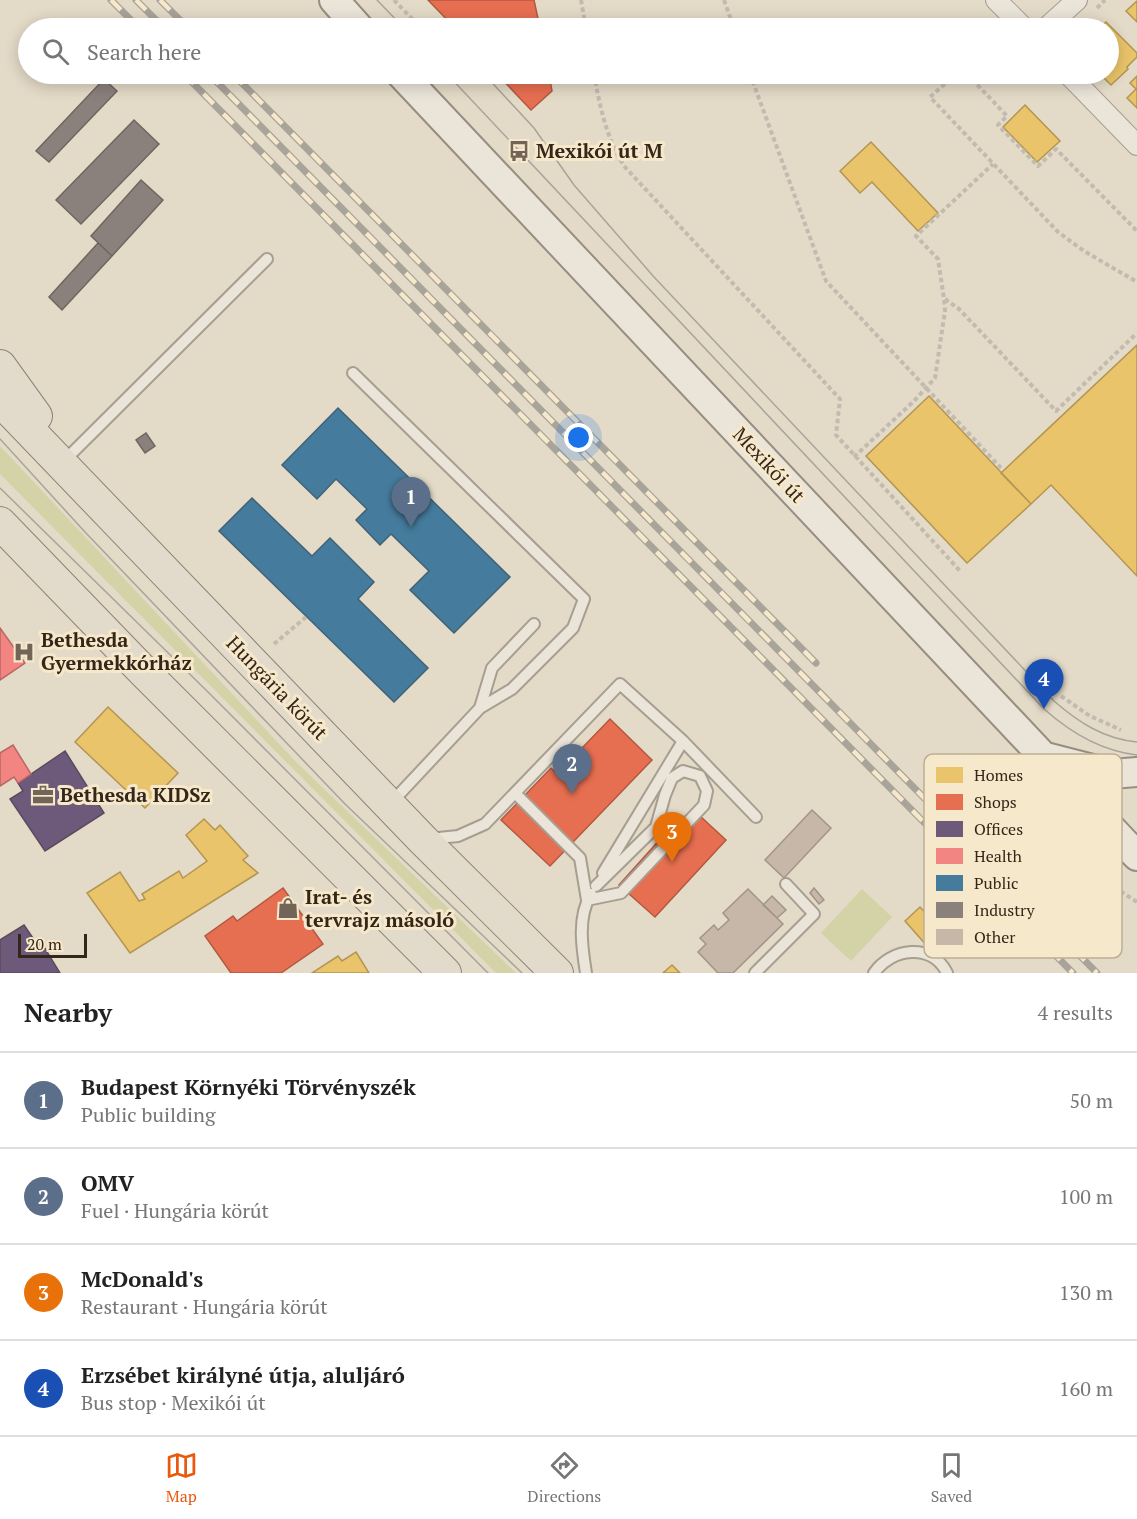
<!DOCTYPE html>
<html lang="en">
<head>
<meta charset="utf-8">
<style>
  :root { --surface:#fff; --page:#f2f2f2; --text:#222; --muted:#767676; --line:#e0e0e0; --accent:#ea580c }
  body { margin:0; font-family:"PT Serif",serif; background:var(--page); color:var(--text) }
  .scale { position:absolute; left:18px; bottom:15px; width:69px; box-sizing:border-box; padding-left:6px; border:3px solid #35261a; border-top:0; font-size:16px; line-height:21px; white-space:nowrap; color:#35261a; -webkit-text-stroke:4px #f6e8ca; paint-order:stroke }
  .you { position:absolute; left:579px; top:438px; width:21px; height:21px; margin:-15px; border:4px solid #fff; border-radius:50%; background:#1a73e8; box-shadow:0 0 0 9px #1a73e833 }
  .badge { display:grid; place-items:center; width:39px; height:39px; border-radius:50%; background:var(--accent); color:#fff; font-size:20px; font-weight:700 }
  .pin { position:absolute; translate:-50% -50px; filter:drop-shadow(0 2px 3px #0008) }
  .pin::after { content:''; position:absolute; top:32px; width:21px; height:18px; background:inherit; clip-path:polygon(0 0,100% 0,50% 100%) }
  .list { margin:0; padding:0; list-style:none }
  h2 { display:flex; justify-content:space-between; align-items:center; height:78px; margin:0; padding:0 24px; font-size:26px }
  h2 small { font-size:20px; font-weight:400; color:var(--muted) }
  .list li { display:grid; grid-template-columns:39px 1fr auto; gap:18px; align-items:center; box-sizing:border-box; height:96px; padding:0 24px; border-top:2px solid var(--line) }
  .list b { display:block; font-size:22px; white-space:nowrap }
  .list p { margin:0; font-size:20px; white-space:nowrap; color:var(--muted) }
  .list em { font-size:20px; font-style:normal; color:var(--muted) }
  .icon { flex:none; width:33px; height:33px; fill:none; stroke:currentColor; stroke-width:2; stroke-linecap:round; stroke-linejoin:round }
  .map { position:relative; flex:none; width:1137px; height:973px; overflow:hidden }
  .search { position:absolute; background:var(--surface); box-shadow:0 3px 15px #0003; left:18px; right:18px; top:18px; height:66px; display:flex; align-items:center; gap:15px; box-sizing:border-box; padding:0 21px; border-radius:33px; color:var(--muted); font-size:22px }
  .sheet { height:462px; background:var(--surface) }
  nav { display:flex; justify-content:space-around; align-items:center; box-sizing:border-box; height:84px; border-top:2px solid var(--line); background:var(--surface); font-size:16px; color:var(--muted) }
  nav a { display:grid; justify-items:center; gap:3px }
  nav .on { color:var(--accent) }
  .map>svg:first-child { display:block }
  .green { fill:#d4d3a8 }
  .homes { fill:#e9c46a; stroke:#b39552; stroke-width:1.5 }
  .shops { fill:#e76f51; stroke:#b25940; stroke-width:1.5 }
  .offices { fill:#6d597a; stroke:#5c4a5d; stroke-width:1.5 }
  .health { fill:#f28482; stroke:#b96863; stroke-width:1.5 }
  .public { fill:#457b9d; stroke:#406276; stroke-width:1.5 }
  .industry { fill:#8a817c; stroke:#70665f; stroke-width:1.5 }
  .building { fill:#c7b7a8; stroke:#a29487; stroke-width:1.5 }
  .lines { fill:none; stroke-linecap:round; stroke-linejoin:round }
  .lane-casing { stroke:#a79e91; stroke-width:14 }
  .street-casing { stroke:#a79e91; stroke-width:22 }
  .secondary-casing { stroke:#978e81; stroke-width:32 }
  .primary-casing { stroke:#8c8478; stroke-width:34 }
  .path { stroke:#c3bbb0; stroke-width:4; stroke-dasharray:4.5 3; stroke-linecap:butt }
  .lane { stroke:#ebe4d9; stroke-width:10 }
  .street { stroke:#ebe4d9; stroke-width:20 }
  .secondary { stroke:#ebe4d9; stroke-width:28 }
  .primary { stroke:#e2daca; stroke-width:32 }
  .tram { stroke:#a9a49a; stroke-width:1.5 }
  .rail-casing { stroke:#a9a49a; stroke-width:7 }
  .rail { stroke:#f6e8ca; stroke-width:4.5; stroke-dasharray:14; stroke-linecap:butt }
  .labels { text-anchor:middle; stroke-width:6; stroke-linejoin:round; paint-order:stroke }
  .poi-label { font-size:20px; font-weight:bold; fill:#35261a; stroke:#f6e8ca; text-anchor:start }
  .street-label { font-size:20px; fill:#35261a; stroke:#f6e8ca }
  .key { fill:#f6e8ca; stroke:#bcae95; stroke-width:1.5 }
  .key-label { font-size:16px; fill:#35261a }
</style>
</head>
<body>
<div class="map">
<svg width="1137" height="973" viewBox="0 0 1137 973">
  <rect width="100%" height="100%" fill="#e3dac7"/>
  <path class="green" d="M0,446L297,763L516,973H496L0,474Z
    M862,889L892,917L851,961L821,933Z"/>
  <path class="homes" d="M1137,1V22L1126,11Z
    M1106,22L1137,53V57L1127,67L1128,69L1111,85L1100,74H1108V28H1100Z
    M1137,76V108L1127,98L1136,89L1130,83Z
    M1025,105L1060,141L1037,162L1003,127Z
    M871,142L938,213L918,231L872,182L860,193L840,171Z
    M1137,345V576L1051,485L1031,504L1001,473Z
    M929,396L1031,504L967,563L866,456Z
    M108,707L178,773L145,808L75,742Z
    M204,819L215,830L220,825L248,856L243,860L258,873L130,953L87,893L120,872L139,901L145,899L142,894L179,871L183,878L207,861L186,835Z
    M920,907L943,932L927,946L905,921Z
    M356,952L369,973H312L338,956L342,961Z
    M672,965L680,973H663Z"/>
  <path class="shops" d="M428,0H534L540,28H455Z
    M497,74H549L552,91L531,110Z
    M610,719L652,760L550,866L501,820L551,768L557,774Z
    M700,816L726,840L655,917L619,885L680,817L691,827Z
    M283,888L323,944L281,973H231L205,936L233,916L237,921Z"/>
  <path class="offices" d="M65,751L104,813L45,851L10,799L23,791L18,783Z
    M24,925L37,944L41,942L60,973H0V940Z"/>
  <path class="health" d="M0,628L25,663L0,680Z
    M13,745L31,774L18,783L14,777L0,786V753Z"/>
  <path class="public" d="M338,408L510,577L454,633L410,590L429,571L391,534L380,545L356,520L367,509L336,479L317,499L282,465Z
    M252,498L312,556L330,538L374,582L358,599L428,668L394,702L219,531Z"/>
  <path class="industry" d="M104,79L117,91L49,162L36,151Z
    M134,120L159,144L81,224L56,200Z
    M141,180L163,200L112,256L91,236Z
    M98,243L112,256L62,310L49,297Z
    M146,433L155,446L145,453L136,440Z"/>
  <path class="building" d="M812,810L831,828L784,878L765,860Z
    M814,888L824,900L819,904L810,893Z
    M748,889L783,924L733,973H718L698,952L706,944L700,938L714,925L718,930L729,920L723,913Z
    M772,896L786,910L777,918L763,905Z"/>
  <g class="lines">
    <defs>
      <path id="lane" d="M353,373L584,599L573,628L512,689L480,708L391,803
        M67,458L267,259
        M480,708L492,668L534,624
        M515,793L580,858L587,900L621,893L704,805L707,791L700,776L683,771L672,778L665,795L656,827L596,886
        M429,839L458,836L485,824L620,684L683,741L756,817
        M603,873L683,741
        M586,973C582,948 577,917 591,894
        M755,973L814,914L786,884
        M874,973C891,948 932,942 947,973"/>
      <path id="street" d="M996,0L1024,28
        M1046,28L1077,0
        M1068,74L1137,145"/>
      <path id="secondary" d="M334,0L359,28
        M401,74L1137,856
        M1042,756L1112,774L1137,772"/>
      <path id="primary" d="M0,366L36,416
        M0,400L422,839L557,973
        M0,523L144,672L445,973"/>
    </defs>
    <use href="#lane" class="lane-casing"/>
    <use href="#street" class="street-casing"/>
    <use href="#secondary" class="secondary-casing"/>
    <use href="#primary" class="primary-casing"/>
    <path class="path" d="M394,0L421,28
      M581,0L586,28
      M724,0L734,28
      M1097,8L1105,0
      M430,28L440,18L450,28
      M594,74C600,107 606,137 624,166L840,399L836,435L961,572
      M750,74L826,281L1001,468
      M956,74L930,97L1058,232L1084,251L1137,282
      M967,74L1007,116L998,125L1038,166L1056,149L1137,231
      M945,299L959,309L1056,411L1137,333
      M854,457L914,401L935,378L945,311L944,299L938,259L916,236L993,164
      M274,644L306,617
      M1061,696L1090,716L1121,730
      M1067,818L1062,820L1060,840L1105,881L1137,902
      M962,945L995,910"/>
    <use href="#lane" class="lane"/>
    <use href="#street" class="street"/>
    <use href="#secondary" class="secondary"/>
    <use href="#primary" class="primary"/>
    <path class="tram" d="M377,0L404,28
      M447,74L1044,709C1071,733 1101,751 1137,755
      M484,74L534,128L574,185L654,277L1054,701C1078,722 1104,739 1137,742
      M0,439L85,532L345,804L522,973
      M0,488L208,692L488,973"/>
    <defs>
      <path id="rail" d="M111,0L139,28
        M136,0L164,28
        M160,0L188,28
        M184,74L1073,973
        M209,74L1097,973
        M233,74L816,663"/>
    </defs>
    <use href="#rail" class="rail-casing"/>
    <use href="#rail" class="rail"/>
  </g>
  <defs>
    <symbol id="bus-bare" viewBox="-9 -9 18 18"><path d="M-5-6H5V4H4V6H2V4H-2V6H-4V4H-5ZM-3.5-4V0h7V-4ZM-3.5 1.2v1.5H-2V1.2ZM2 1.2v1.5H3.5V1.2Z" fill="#726557" stroke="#f6e8ca" stroke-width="2.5" paint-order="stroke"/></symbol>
    <symbol id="hospital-bare" viewBox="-9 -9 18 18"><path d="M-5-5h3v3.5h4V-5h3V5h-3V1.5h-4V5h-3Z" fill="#726557" stroke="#f6e8ca" stroke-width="2.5" paint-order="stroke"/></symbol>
    <symbol id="office-bare" viewBox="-9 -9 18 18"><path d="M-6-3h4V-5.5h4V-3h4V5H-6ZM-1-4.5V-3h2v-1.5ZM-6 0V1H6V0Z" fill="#726557" stroke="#f6e8ca" stroke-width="2.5" paint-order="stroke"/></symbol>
    <symbol id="shop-bare" viewBox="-9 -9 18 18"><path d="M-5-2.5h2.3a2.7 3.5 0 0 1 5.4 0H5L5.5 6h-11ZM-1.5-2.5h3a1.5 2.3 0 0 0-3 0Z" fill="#726557" stroke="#f6e8ca" stroke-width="2.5" paint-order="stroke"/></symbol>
  </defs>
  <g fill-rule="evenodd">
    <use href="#bus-bare" x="504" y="136" width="30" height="30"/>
    <use href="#hospital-bare" x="9" y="637" width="30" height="30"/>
    <use href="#office-bare" x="28" y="780" width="30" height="30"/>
    <use href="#shop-bare" x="273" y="893" width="30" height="30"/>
  </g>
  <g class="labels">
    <g class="poi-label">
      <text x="536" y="158">Mexikói út M</text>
      <text x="41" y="647">Bethesda<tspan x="41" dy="23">Gyermekkórház</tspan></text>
      <text x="60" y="802">Bethesda KIDSz</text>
      <text x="305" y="904">Irat- és<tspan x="305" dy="23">tervrajz másoló</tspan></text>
    </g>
    <g class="street-label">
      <text transform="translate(769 465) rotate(47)" y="7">Mexikói út</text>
      <text transform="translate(277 688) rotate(46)" y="7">Hungária körút</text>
    </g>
  </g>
  <rect x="924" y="754" width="198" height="204" rx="9" class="key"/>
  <rect x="936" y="767" width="27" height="16" fill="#e9c46a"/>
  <rect x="936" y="794" width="27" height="16" fill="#e76f51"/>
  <rect x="936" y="821" width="27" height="16" fill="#6d597a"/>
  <rect x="936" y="848" width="27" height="16" fill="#f28482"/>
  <rect x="936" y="875" width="27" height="16" fill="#457b9d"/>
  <rect x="936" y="902" width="27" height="16" fill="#8a817c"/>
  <rect x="936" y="929" width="27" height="16" fill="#c7b7a8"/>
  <g class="key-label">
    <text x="974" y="781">Homes</text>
    <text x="974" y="808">Shops</text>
    <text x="974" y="835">Offices</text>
    <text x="974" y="862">Health</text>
    <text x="974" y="889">Public</text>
    <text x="974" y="916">Industry</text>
    <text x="974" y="943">Other</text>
  </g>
</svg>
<div class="scale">20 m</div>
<div class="you"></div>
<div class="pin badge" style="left:411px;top:527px;background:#5c6f8a">1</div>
<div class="pin badge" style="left:572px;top:794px;background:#5c6f8a">2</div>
<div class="pin badge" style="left:672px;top:862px;background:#e8710a">3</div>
<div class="pin badge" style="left:1044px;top:709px;background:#1a4fb4">4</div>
<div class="search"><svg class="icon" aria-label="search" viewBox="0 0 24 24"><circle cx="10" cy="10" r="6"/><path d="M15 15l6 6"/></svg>Search here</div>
</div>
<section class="sheet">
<h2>Nearby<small>4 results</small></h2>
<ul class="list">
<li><span class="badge" style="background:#5c6f8a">1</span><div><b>Budapest Környéki Törvényszék</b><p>Public building</p></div><em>50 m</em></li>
<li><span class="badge" style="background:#5c6f8a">2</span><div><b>OMV</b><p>Fuel · Hungária körút</p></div><em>100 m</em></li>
<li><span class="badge" style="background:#e8710a">3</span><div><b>McDonald's</b><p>Restaurant · Hungária körút</p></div><em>130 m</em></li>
<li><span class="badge" style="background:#1a4fb4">4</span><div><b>Erzsébet királyné útja, aluljáró</b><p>Bus stop · Mexikói út</p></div><em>160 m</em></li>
</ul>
</section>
<nav>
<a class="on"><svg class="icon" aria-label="map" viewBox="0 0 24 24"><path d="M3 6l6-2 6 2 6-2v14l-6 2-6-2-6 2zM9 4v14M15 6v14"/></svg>Map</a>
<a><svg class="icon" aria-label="directions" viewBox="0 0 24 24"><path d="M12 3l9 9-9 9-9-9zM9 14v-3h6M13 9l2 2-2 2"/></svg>Directions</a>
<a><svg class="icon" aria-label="saved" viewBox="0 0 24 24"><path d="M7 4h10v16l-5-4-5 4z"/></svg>Saved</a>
</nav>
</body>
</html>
